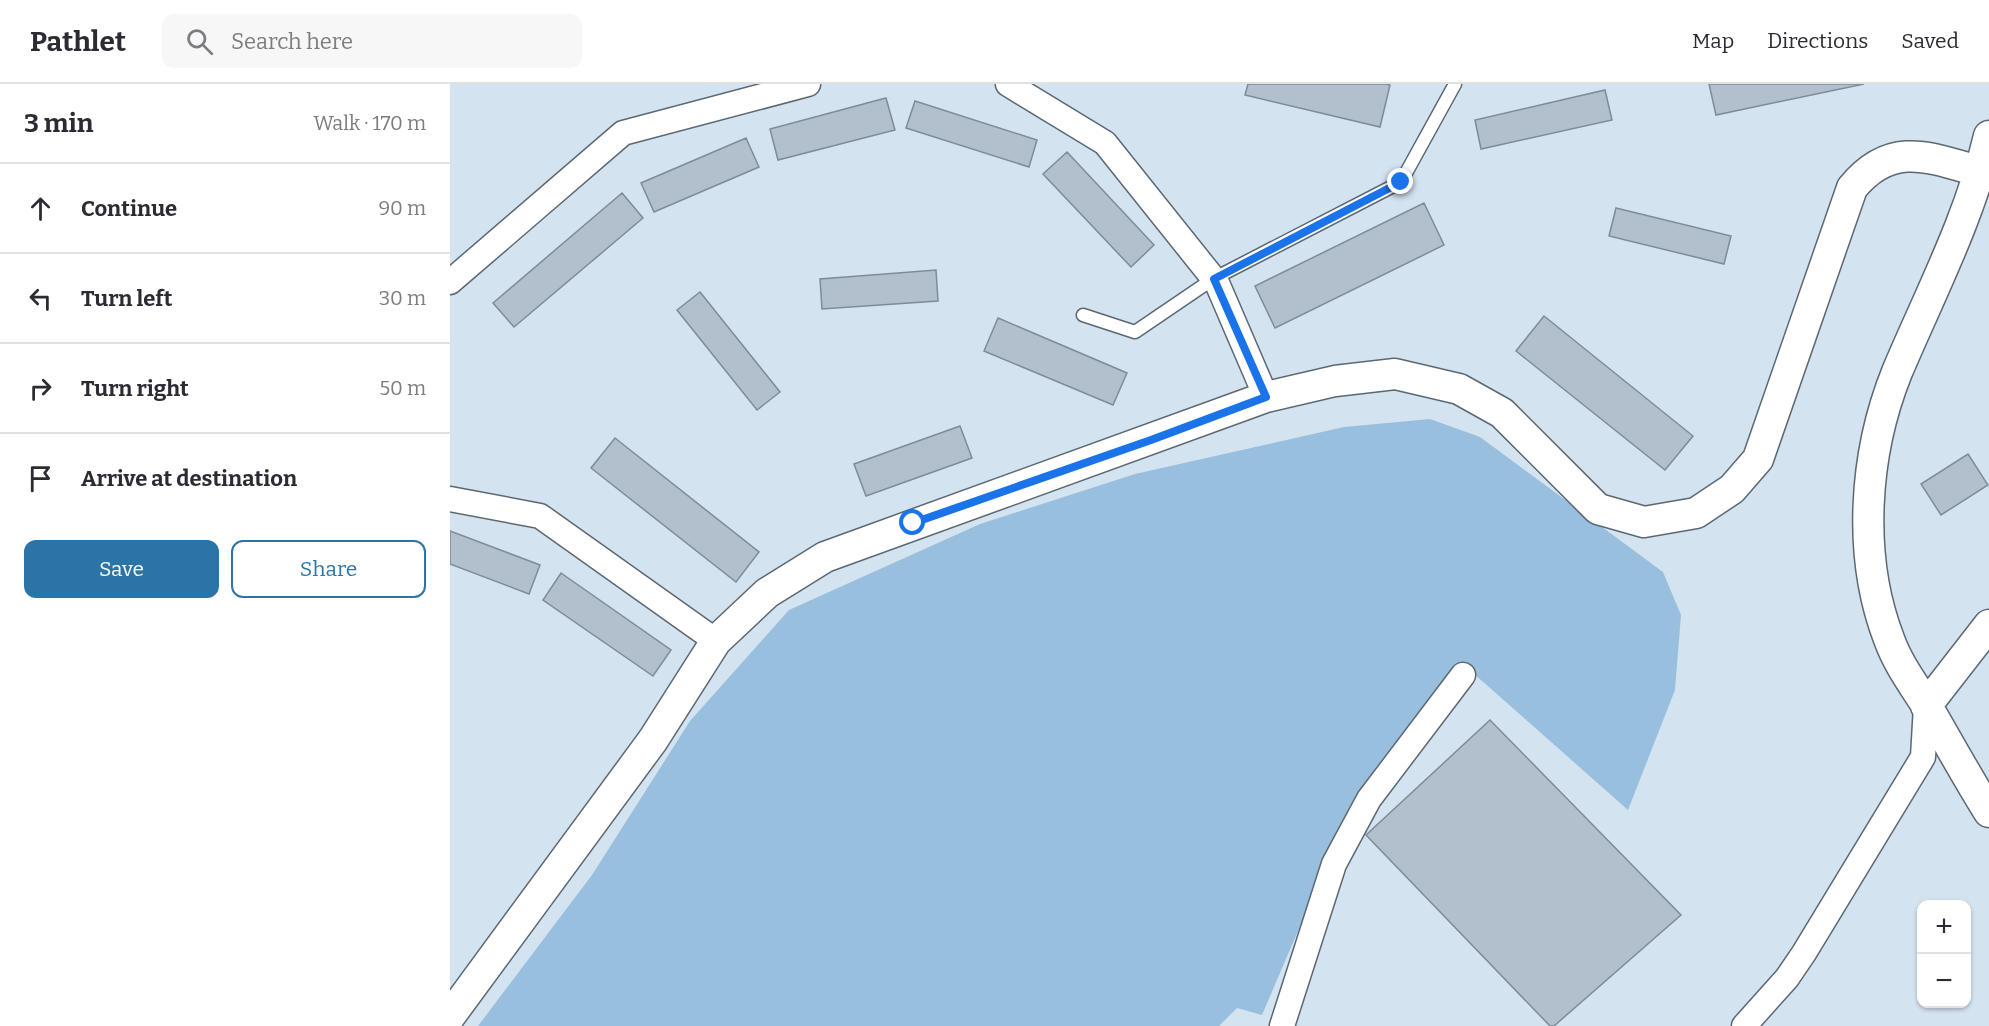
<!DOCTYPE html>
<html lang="en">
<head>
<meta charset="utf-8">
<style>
  :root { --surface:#fff; --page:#f7f7f7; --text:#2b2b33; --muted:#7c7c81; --line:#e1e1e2; --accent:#2b74a8 }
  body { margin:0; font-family:Bitter,serif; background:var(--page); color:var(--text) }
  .controls { position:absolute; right:18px; bottom:18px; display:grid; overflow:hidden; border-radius:12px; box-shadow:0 2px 4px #0004 }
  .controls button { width:54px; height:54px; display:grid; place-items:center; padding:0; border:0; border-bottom:2px solid var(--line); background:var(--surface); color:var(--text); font:30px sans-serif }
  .stop { position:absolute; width:18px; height:18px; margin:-14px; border:4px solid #1a73e8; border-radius:50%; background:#fff }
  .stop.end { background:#1a73e8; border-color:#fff; box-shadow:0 2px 6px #0008 }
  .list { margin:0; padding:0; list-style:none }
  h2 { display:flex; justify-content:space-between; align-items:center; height:78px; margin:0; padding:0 24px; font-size:26px }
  h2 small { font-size:20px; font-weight:400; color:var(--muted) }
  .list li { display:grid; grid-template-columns:39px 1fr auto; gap:18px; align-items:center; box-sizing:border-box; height:90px; padding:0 24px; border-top:2px solid var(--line) }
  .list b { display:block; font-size:22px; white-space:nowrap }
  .list em { font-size:20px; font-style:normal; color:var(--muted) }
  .actions { display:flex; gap:12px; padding:18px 24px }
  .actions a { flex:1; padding:14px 0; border:2px solid var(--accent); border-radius:12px; text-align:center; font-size:21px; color:var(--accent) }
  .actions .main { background:var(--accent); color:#fff }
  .icon { flex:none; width:33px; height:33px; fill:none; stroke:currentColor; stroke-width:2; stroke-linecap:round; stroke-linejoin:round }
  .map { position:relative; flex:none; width:1539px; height:942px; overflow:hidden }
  header { display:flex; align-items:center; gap:36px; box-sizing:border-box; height:84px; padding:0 30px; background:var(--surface); border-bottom:2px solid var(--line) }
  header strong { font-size:28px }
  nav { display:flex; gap:33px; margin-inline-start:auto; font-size:21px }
  .search { width:420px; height:54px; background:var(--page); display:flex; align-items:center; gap:15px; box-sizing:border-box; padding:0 21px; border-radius:12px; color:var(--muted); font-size:22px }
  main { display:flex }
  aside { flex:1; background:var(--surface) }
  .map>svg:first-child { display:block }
  .green { fill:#99bfdf }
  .building { fill:#b1c0cc; stroke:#7e8c98; stroke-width:1.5 }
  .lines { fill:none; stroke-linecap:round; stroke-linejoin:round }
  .service-casing { stroke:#5b6873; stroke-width:15 }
  .minor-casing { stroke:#5b6873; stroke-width:27 }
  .tertiary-casing { stroke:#5b6873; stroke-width:33 }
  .service { stroke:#fff; stroke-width:12 }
  .minor { stroke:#fff; stroke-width:24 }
  .tertiary { stroke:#fff; stroke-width:30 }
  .route { stroke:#1a73e8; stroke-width:8 }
</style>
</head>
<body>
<header>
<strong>Pathlet</strong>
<div class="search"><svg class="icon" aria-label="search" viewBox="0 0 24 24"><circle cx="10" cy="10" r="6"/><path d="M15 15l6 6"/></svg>Search here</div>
<nav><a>Map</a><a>Directions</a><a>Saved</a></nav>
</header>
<main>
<aside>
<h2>3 min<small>Walk · 170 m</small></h2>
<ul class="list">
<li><svg class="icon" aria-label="ahead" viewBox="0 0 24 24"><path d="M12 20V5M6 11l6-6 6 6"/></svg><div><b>Continue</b></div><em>90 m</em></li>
<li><svg class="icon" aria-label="left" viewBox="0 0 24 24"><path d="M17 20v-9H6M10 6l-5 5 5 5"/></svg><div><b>Turn left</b></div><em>30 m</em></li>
<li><svg class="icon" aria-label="right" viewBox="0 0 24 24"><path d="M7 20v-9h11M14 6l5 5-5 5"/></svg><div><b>Turn right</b></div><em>50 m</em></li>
<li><svg class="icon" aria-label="arrive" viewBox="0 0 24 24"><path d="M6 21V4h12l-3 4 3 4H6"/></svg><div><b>Arrive at destination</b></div></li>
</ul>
<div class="actions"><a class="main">Save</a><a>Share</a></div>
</aside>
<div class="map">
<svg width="1539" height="942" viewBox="0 0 1539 942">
  <rect width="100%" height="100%" fill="#d4e3f0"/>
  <path class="green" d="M980,335L1030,353L1213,488L1231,531L1225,606L1178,726L1023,589L887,756L812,931L787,924L769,942H28L142,791L240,637L339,526L530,440L685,390L894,343Z"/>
  <path class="building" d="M798,0H936L940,1L930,43L795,11Z
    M1259,0H1414L1266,31Z
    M1155,6L1162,36L1031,65L1025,36Z
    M436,14L445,46L328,76L320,45Z
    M465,17L587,56L579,83L456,44Z
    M296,54L309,83L204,128L191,99Z
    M617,68L704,161L681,183L593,90Z
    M172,109L193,134L64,243L43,219Z
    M974,119L994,161L825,244L805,202Z
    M1166,124L1281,152L1274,180L1159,152Z
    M486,186L488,217L372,225L370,195Z
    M250,208L330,308L307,326L227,226Z
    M1094,232L1243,352L1215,386L1066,267Z
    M548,234L677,289L663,321L534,267Z
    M510,342L522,374L416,412L404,380Z
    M165,354L309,468L286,498L141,384Z
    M1518,370L1538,401L1491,431L1471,400Z
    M0,447L90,481L79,510L0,480Z
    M111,489L221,566L203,592L93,516Z
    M1040,636L1231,831L1104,942H1100L916,751Z"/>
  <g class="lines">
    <defs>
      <path id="service" d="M633,231L685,248L763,195L951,98L1005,0"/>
      <path id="minor" d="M558,0L655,59L767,199L816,313
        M0,198L173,49L358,0
        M0,415L90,432L266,557
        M832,942L884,780L919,715L1013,591
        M1294,942L1337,894L1354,869L1473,673L1476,622"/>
      <path id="tertiary" d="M1539,52C1520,134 1480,210 1447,288C1414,370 1407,472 1439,555C1448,580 1463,600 1477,622C1498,658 1517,693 1539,728
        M1476,622L1539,541
        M0,932L203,656L266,557L317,509L375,473L816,313L885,297L945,290L1009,305L1052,329L1148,425L1194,438L1246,429L1282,405L1308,375L1402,104C1441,56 1479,73 1531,88"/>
    </defs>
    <use href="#service" class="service-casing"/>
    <use href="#minor" class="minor-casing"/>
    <use href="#tertiary" class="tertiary-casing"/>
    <use href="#service" class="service"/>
    <use href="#minor" class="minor"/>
    <use href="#tertiary" class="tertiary"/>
  </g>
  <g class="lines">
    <path class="route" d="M463,439L701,356L816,313L764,195L951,98"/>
  </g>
</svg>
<div class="controls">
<button>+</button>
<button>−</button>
</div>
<div class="stop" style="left:463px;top:439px"></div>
<div class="stop end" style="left:951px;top:98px"></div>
</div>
</main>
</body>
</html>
